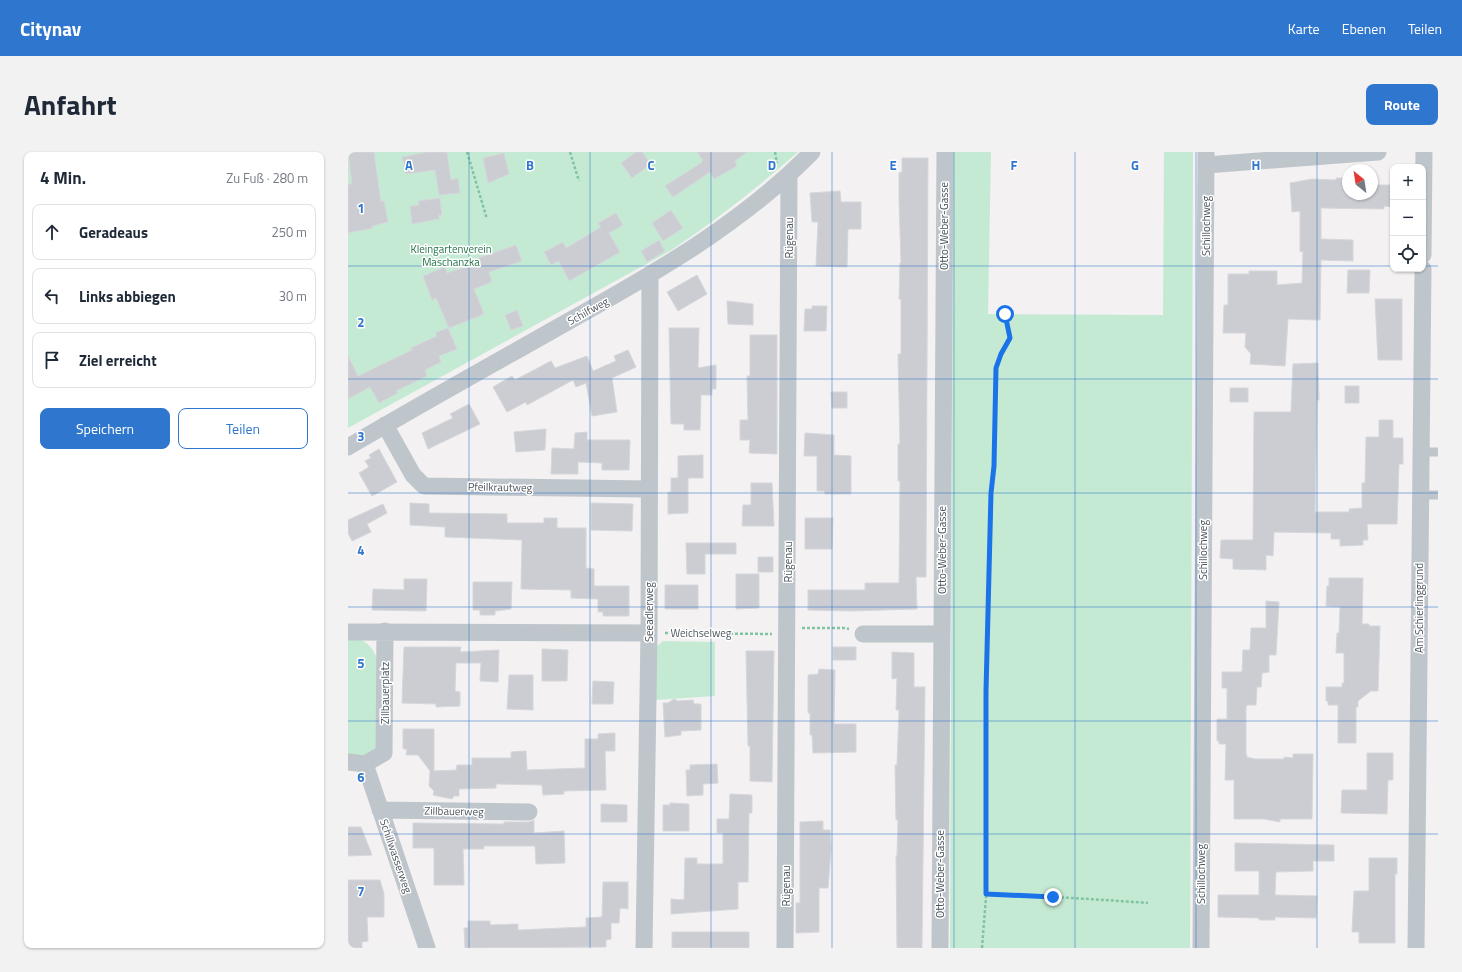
<!DOCTYPE html>
<html lang="de">
<head>
<meta charset="utf-8">
<style>
  :root { --surface:#fff; --page:#f2f2f3; --text:#1f2937; --muted:#747a83; --line:#e0e1e3; --accent:#2f76ce }
  body { margin:0; font-family:"Titillium Web",sans-serif; background:var(--page); color:var(--text) }
  .controls { position:absolute; right:12px; top:12px; display:grid; overflow:hidden; border-radius:8px; box-shadow:0 1px 3px #0004 }
  .controls button { width:36px; height:36px; display:grid; place-items:center; padding:0; border:0; border-bottom:1px solid var(--line); background:var(--surface); color:var(--text); font:20px sans-serif }
  .compass { position:absolute; left:994px; top:12px; width:36px; height:36px; border-radius:50%; background:var(--surface); box-shadow:0 1px 3px #0004; rotate:330deg }
  .stop { position:absolute; width:12px; height:12px; margin:-9px; border:3px solid #1a73e8; border-radius:50%; background:#fff }
  .stop.end { background:#1a73e8; border-color:#fff; box-shadow:0 1px 4px #0008 }
  .list { margin:0; padding:0; list-style:none }
  h2 { display:flex; justify-content:space-between; align-items:center; height:52px; margin:0; padding:0 16px; font-size:17px }
  h2 small { font-size:13px; font-weight:400; color:var(--muted) }
  .list li { display:grid; grid-template-columns:26px 1fr auto; gap:12px; align-items:center; box-sizing:border-box; height:56px; margin:0 8px 8px; padding:0 8px; border:1px solid var(--line); border-radius:8px }
  .list b { display:block; font-size:15px; white-space:nowrap }
  .list em { font-size:13px; font-style:normal; color:var(--muted) }
  .actions { display:flex; gap:8px; padding:12px 16px }
  .actions a { flex:1; padding:9px 0; border:1px solid var(--accent); border-radius:8px; text-align:center; font-size:14px; color:var(--accent) }
  .actions .main { background:var(--accent); color:#fff }
  .icon { flex:none; width:22px; height:22px; fill:none; stroke:currentColor; stroke-width:2; stroke-linecap:round; stroke-linejoin:round }
  .map { position:relative; flex:none; width:1090px; height:796px; overflow:hidden; border-radius:8px }
  header { display:flex; align-items:center; gap:24px; box-sizing:border-box; height:56px; padding:0 20px; background:var(--accent); color:#fff }
  header strong { font-size:19px }
  nav { display:flex; gap:22px; margin-inline-start:auto; font-size:14px }
  .intro { display:flex; align-items:center; justify-content:space-between; box-sizing:border-box; height:96px; padding:0 24px }
  h1 { margin:0; font-size:28px }
  .button { padding:10px 18px; border-radius:8px; background:var(--accent); color:#fff; font-size:14px; font-weight:700 }
  main { display:flex; gap:24px; padding:0 24px }
  aside { flex:1; background:var(--surface); border-radius:8px; box-shadow:0 1px 3px #0004 }
  .map>svg:first-child { display:block }
  .green { fill:#c5ead3 }
  .building { fill:#cbcdd2; stroke:#d5d7db }
  .lines { fill:none; stroke-linecap:round; stroke-linejoin:round }
  .path { stroke:#81c4a3; stroke-width:2.5; stroke-dasharray:3 2; stroke-linecap:butt }
  .service { stroke:#bec5cb; stroke-width:9 }
  .minor { stroke:#bec5cb; stroke-width:17 }
  .route { stroke:#1a73e8; stroke-width:5 }
  .grid { fill:none; stroke:#2f76ce; stroke-width:1; stroke-opacity:0.55 }
  .labels { text-anchor:middle; stroke-width:3; stroke-linejoin:round; paint-order:stroke }
  .street-label { font-size:11px; fill:#4b545c; stroke:#fff }
  .park-label { font-size:11px; fill:#23754c; stroke:#fff }
  .grid-label { font-size:13px; text-anchor:middle; font-weight:bold; fill:#2f76ce; stroke:#fff; stroke-width:3; stroke-linejoin:round; paint-order:stroke }
</style>
</head>
<body>
<header>
<strong>Citynav</strong>
<nav><a>Karte</a><a>Ebenen</a><a>Teilen</a></nav>
</header>
<div class="intro"><h1>Anfahrt</h1><a class="button">Route</a></div>
<main>
<aside>
<h2>4 Min.<small>Zu Fuß · 280 m</small></h2>
<ul class="list">
<li><svg class="icon" aria-label="ahead" viewBox="0 0 24 24"><path d="M12 20V5M6 11l6-6 6 6"/></svg><div><b>Geradeaus</b></div><em>250 m</em></li>
<li><svg class="icon" aria-label="left" viewBox="0 0 24 24"><path d="M17 20v-9H6M10 6l-5 5 5 5"/></svg><div><b>Links abbiegen</b></div><em>30 m</em></li>
<li><svg class="icon" aria-label="arrive" viewBox="0 0 24 24"><path d="M6 21V4h12l-3 4 3 4H6"/></svg><div><b>Ziel erreicht</b></div></li>
</ul>
<div class="actions"><a class="main">Speichern</a><a>Teilen</a></div>
</aside>
<div class="map">
<svg width="1090" height="796" viewBox="0 0 1090 796">
  <rect width="100%" height="100%" fill="#f3f1f1"/>
  <path class="green" d="M0,0H450C409,36 367,69 322,99L0,276Z
    M605,0H643L640,162L815,163L816,0H845L842,796H602Z
    M0,485C16,486 25,494 30,509L31,593C20,606 16,605 0,603Z
    M315,489L367,490V544L307,548L308,495Z"/>
  <path class="building" d="M0,0H26L33,50L36,49L40,70L24,74L25,76L0,81V32H4Z
    M80,0H99L103,28L110,26L112,41L91,43L87,18L58,22L54,5Z
    M288,0H294L303,12L284,26L273,11Z
    M349,0H399L387,9L389,14L366,27L362,20L325,45L317,34L353,11L355,8Z
    M156,1L161,22L140,31L135,6Z
    M554,6H580L578,425H568L569,457L503,459L460,458V438H517V431H551L552,329H550V292H552L550,202H553V147H551L552,111H553L551,49V21L554,20Z
    M988,26H1000V42H1024V33H1045V55L1036,54V57L973,56V87L1005,88V109L973,108L972,168L940,167L937,214L902,212L903,202L897,195L898,181H875L876,153H880V122H901V119H929V133L954,131L955,99L952,100V59L944,60L942,31L964,27L988,28Z
    M492,39L493,50H513V77H500L499,115L468,114L470,70H464L462,41Z
    M92,46L94,63H91V67L64,72L62,54L71,53L70,49Z
    M323,58L335,76L315,89L304,71Z
    M268,61L275,73L261,81L272,100L221,129L211,109L203,113L196,100L215,90L218,96L253,75L250,71Z
    M311,88L317,99L299,110L293,99Z
    M168,93L174,109L141,120L144,130L126,137L136,162L101,176L88,146L84,148L75,124L97,115L99,121L124,113L122,109Z
    M1000,118H1022L1021,141H999Z
    M349,123L359,142L330,159L319,140Z
    M1027,147H1054V208H1030Z
    M379,149L405,152V173L380,172Z
    M464,154H479L478,179H456L457,157H464Z
    M169,158L175,174L163,178L157,163Z
    M100,176L109,197L91,204L93,210L77,218L79,224L48,239L50,241L31,251L22,235L0,247V204L10,224L64,198L63,196L89,184L87,181Z
    M321,176H351L350,216L368,213V237H364V243H353L352,278H336V272H323Z
    M402,183H429V302L401,301L402,288H392V268H400L399,224H402Z
    M280,198L288,215L264,226L269,260L244,264L238,231L228,235L225,228L179,253L178,250L159,260L145,235L164,224L167,228L203,209L207,216L239,204L245,219L268,209L266,204Z
    M970,211L971,248H969L967,360H1001V357L1014,356V331H1017L1018,285H1031V268H1045V286H1055V312H1051L1049,372H1019L1020,388H1015V393L992,394V387H983V381L926,380L925,404L918,403V418L885,417V407L872,406L873,388H905L906,260H943L945,212Z
    M997,234H1011V251H997Z
    M882,236H900V250H882Z
    M483,240H499V256H484Z
    M121,252L132,272L80,297L74,281L105,266L102,262Z
    M198,277L197,298L168,300L166,280Z
    M239,280V288H282L281,318H254V311L230,310V322H203L204,296L226,297L227,281Z
    M457,281L486,283V303L503,304V342H477L476,339H469V304H456Z
    M31,297L49,330L24,344L11,321L21,315L17,309L23,306L21,303Z
    M355,303V326H340V361L320,362V340H323V326H330V304Z
    M403,331H424L426,374H394L395,353H403Z
    M62,351L81,352V361L159,362V371H196V366H209V376H238V416L246,417V434H281V464H255V460H250V447L223,446V438L173,437L174,388L97,385V375L62,373Z
    M243,351L285,352L284,379L243,378Z
    M35,352L39,361L19,372L23,380L4,389L0,381V368Z
    M457,366H485L484,397H457Z
    M338,391H388V402H357V422H339Z
    M410,405H425V420H410Z
    M388,422H411V456L388,457Z
    M981,426H1015L1014,472H1021V474H1032L1030,539H1023L1010,549V555H1008V591H990V553H980V549H978V535H994V531H996V501H988L989,481H991L992,455L978,454L979,434H981Z
    M56,427H79L78,459L24,458L25,437L56,438Z
    M125,430H164L163,457L147,459V463H132V458H125Z
    M317,433H350V457H317Z
    M918,449L931,450L928,503H921V520L914,521L913,535H909L908,553H899L898,556V601L899,605L907,607H936V605L945,606V602H965L964,667H932V670L916,667H886V628H877L878,592H871V589H869V567H879V536H874V520H894L895,498H902L903,476H918Z
    M56,495H113L112,500L151,498L150,530L132,529L133,511H108L107,539L112,540V554L88,555V552L54,551Z
    M485,495H508V508H485Z
    M194,497L220,498L219,529H194Z
    M398,499H426L424,630L402,629V594H400Z
    M544,500L566,501V535H577L574,796H549L548,704H549L550,668H548L547,613H549L551,558H548L549,526L544,527Z
    M471,517L487,518L486,572H508V600L465,601L464,583H462V561H460V523L470,522Z
    M161,523H185V558L159,557Z
    M245,529L266,530L265,552H244Z
    M326,547L330,549L345,548L346,552H353V578L333,579V583L317,585L315,551H320Z
    M55,577H86V619L108,618L109,613H124V606H163V600L178,599L179,618L237,616V587H250V582L267,581V599H257L258,638L216,639V642L195,643L194,633L148,632V636L111,637V644H106L104,647L85,643L86,639L81,634L82,619L70,603H58L59,597H55Z
    M1019,601H1045V628H1040L1039,662L993,661L994,638H1019Z
    M369,612L370,631L355,632V643L339,644L338,618H342V613Z
    M382,642L404,643V661H401L400,730H390V757L323,762V747L336,748L337,706H349V712H375V681H369V667H381Z
    M322,651L341,652V679H315V653H322Z
    M253,652L279,653V670H253Z
    M186,668V681L216,679L217,711L188,712L187,694H136V697H115L116,733H86V696H65V671L156,672V670H181Z
    M475,669V678H482L483,697L480,736H471V780L448,781V751H452V670Z
    M0,675H13L24,703L0,704Z
    M887,691L986,693V709H965V719L928,720L927,743L969,744L968,766L927,765V768H911V766L870,765V743H911V719H887Z
    M1021,706H1049V722H1047V791H1011V780H1004L1006,739H1021Z
    M0,728H32L36,742V765H19L20,789L14,790V796H0Z
    M255,730H280V757L272,756L271,771H263V787L258,788V795L117,796L116,776H120V769H142V773L170,772V778L238,775V766L254,765Z
    M324,780H401V796H324Z"/>
  <g class="lines">
    <path class="path" d="M119,0L139,67
      M222,0L231,29
      M427,0L429,11
      M454,476H496L501,477
      M317,481L424,482
      M638,742C692,744 746,747 800,751
      M634,796L638,745V539L643,341L646,314L648,216L653,202L662,186L657,162"/>
    <path class="service" d="M1072,300H1090
      M1072,343H1090"/>
    <path class="minor" d="M858,13L1030,0
      M1075,103L1076,0
      M37,273L65,323L76,334L300,337
      M0,295C73,252 147,211 221,169C307,121 395,71 464,0
      M0,480L301,481
      M515,482H593
      M0,610L17,612L36,601L37,479
      M17,612L79,796
      M32,658L181,660
      M296,796L301,481L302,124
      M437,796L441,24
      M592,796L597,0
      M853,796L858,0
      M1068,796L1075,117"/>
  </g>
  <g class="lines">
    <path class="route" d="M657,162L662,186L653,202L648,216L646,314L643,341L638,539V742L705,745"/>
  </g>
  <path class="grid" d="M121,0V796M242,0V796M363,0V796M484,0V796M606,0V796M727,0V796M848,0V796M969,0V796M0,114H1045M1075,114H1090M0,227H1090M0,341H1090M0,455H1090M0,569H1090M0,682H1090"/>
  <g class="labels">
    <g class="street-label">
      <text transform="translate(596 74) rotate(-90)" y="4">Otto-Weber-Gasse</text>
      <text transform="translate(858 74) rotate(-90)" y="4">Schillochweg</text>
      <text transform="translate(441 86) rotate(-90)" y="4">Rügenau</text>
      <text transform="translate(240 159) rotate(-29)" y="4">Schilfweg</text>
      <text transform="translate(152 335) rotate(1)" y="4">Pfeilkrautweg</text>
      <text transform="translate(594 398) rotate(-90)" y="4">Otto-Weber-Gasse</text>
      <text transform="translate(855 398) rotate(-90)" y="4">Schillochweg</text>
      <text transform="translate(440 410) rotate(-90)" y="4">Rügenau</text>
      <text transform="translate(1071 456) rotate(-90)" y="4">Am Schierlinggrund</text>
      <text transform="translate(301 460) rotate(-90)" y="4">Seeadlerweg</text>
      <text x="353" y="485">Weichselweg</text>
      <text transform="translate(37 541) rotate(-90)" y="4">Zillbauerplatz</text>
      <text transform="translate(106 659) rotate(1)" y="4">Zillbauerweg</text>
      <text transform="translate(48 704) rotate(71)" y="4">Schillwasserweg</text>
      <text transform="translate(592 722) rotate(-90)" y="4">Otto-Weber-Gasse</text>
      <text transform="translate(853 722) rotate(-90)" y="4">Schillochweg</text>
      <text transform="translate(438 734) rotate(-90)" y="4">Rügenau</text>
    </g>
    <g class="park-label">
      <text x="103" y="101">Kleingartenverein<tspan x="103" dy="13">Maschanzka</tspan></text>
    </g>
  </g>
  <g class="grid-label">
    <text x="61" y="18">A</text>
    <text x="182" y="18">B</text>
    <text x="303" y="18">C</text>
    <text x="424" y="18">D</text>
    <text x="545" y="18">E</text>
    <text x="666" y="18">F</text>
    <text x="787" y="18">G</text>
    <text x="908" y="18">H</text>
    <text x="13" y="61">1</text>
    <text x="13" y="175">2</text>
    <text x="13" y="289">3</text>
    <text x="13" y="403">4</text>
    <text x="13" y="516">5</text>
    <text x="13" y="630">6</text>
    <text x="13" y="744">7</text>
  </g>
</svg>
<div class="controls">
<button>+</button>
<button>−</button>
<button><svg class="icon" aria-label="locate" viewBox="0 0 24 24"><circle cx="12" cy="12" r="6"/><path d="M12 2v4M12 18v4M2 12h4M18 12h4"/></svg></button>
</div>
<svg class="compass" viewBox="-18 -18 36 36"><path d="M0-13l5 13h-10z" fill="#e53935"/><path d="M0 13l5-13h-10z" fill="#747a83"/></svg>
<div class="stop" style="left:657px;top:162px"></div>
<div class="stop end" style="left:705px;top:745px"></div>
</div>
</main>
</body>
</html>
